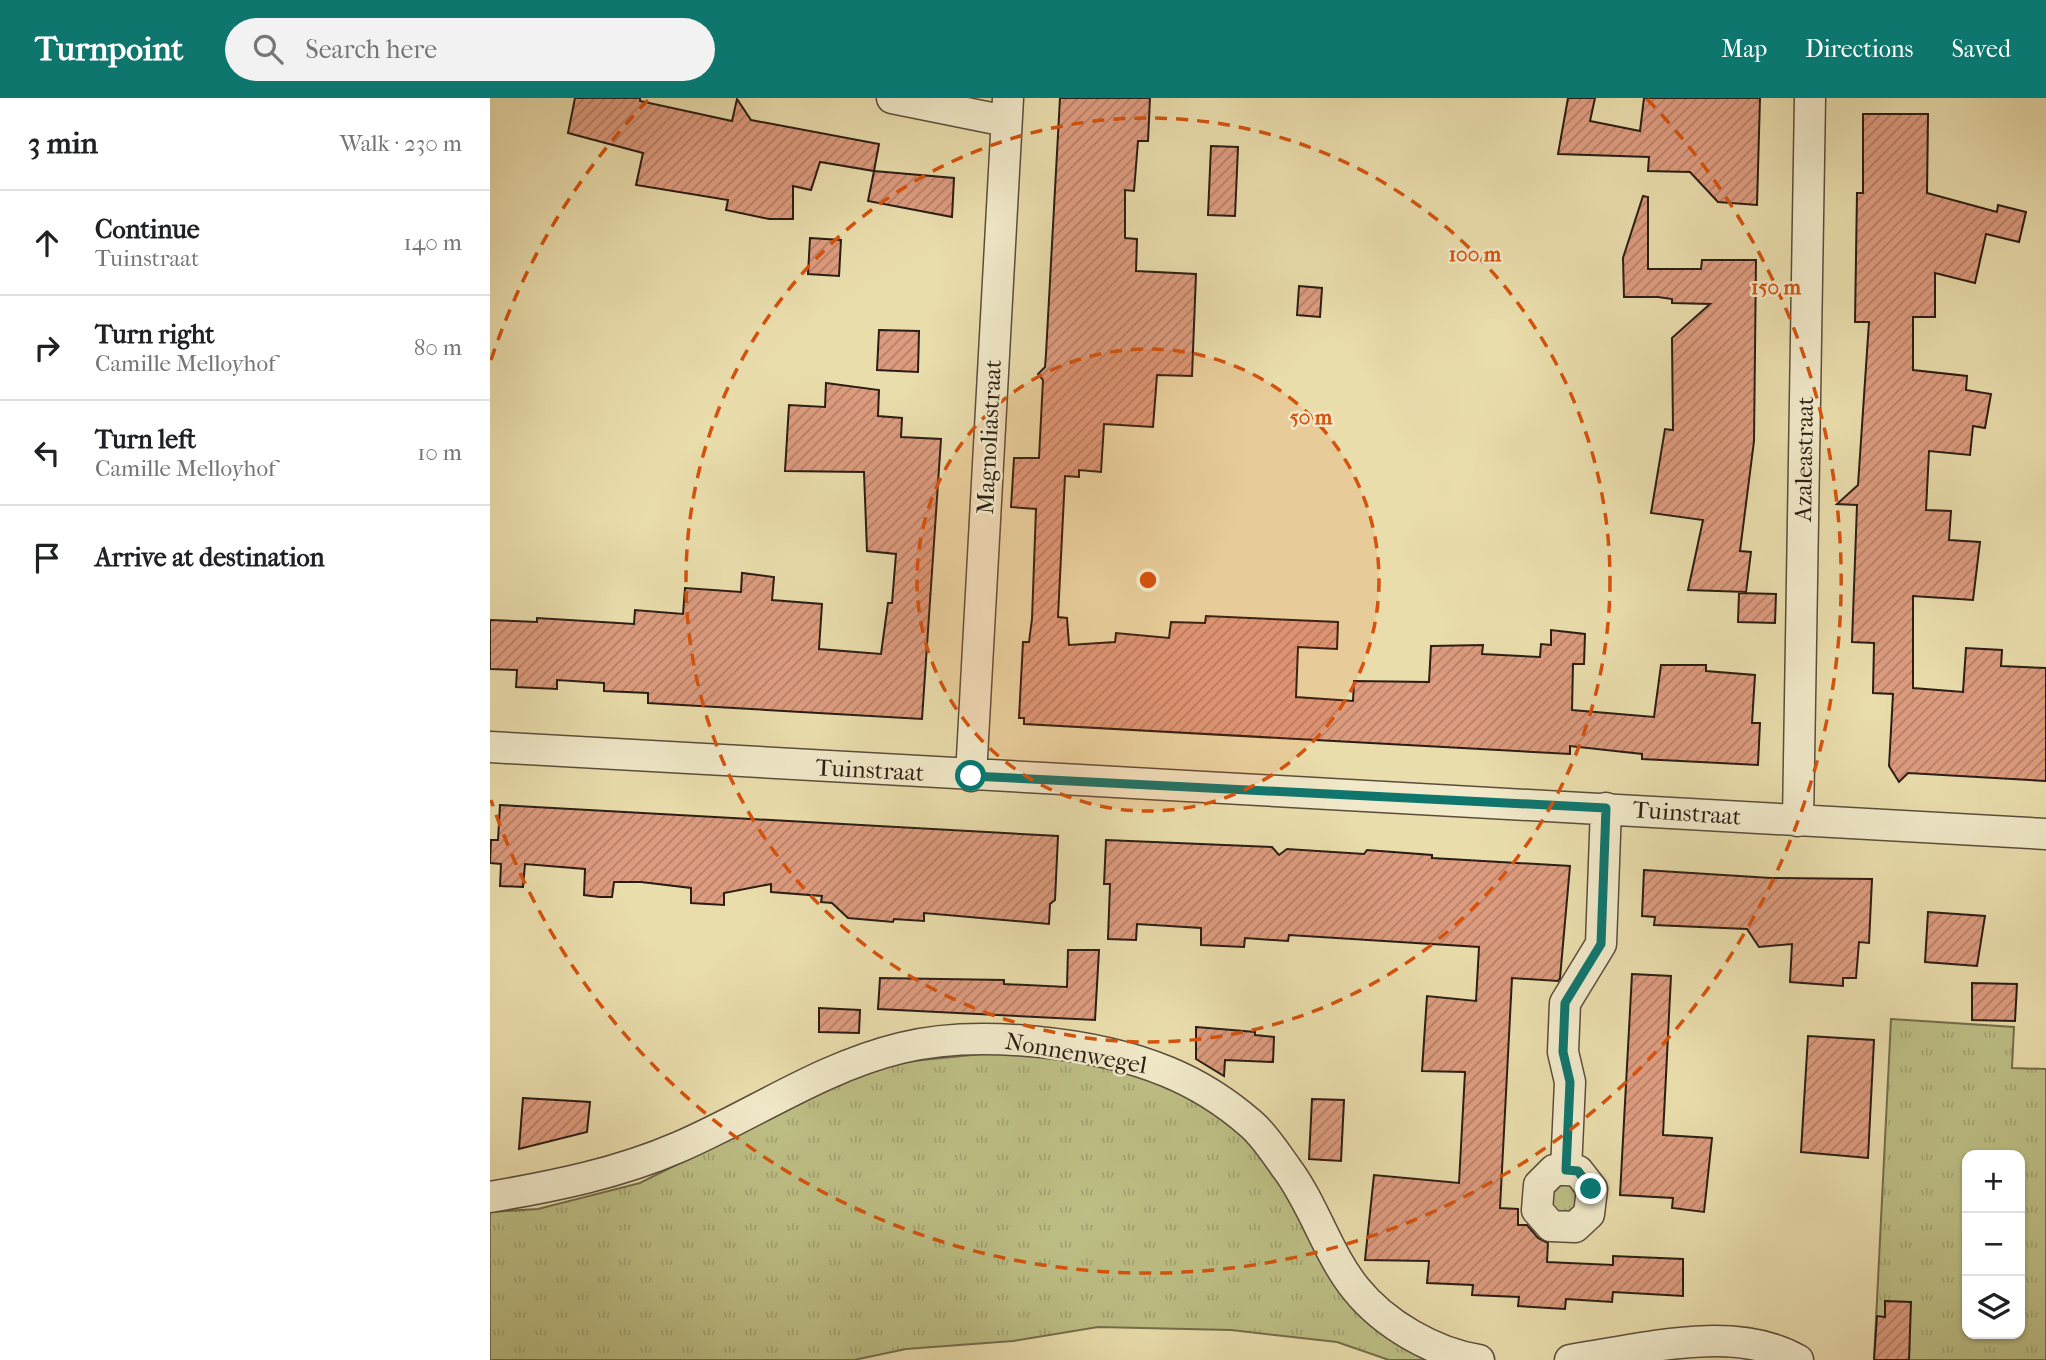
<!DOCTYPE html>
<html lang="en">
<head>
<meta charset="utf-8">
<style>
  :root { --surface:#fff; --page:#f2f2f2; --text:#202124; --muted:#757577; --line:#e0e0e0; --accent:#0f766e }
  body { margin:0; font-family:"IM FELL French Canon",serif; background:var(--page); color:var(--text) }
  .controls { position:absolute; right:21px; bottom:21px; display:grid; overflow:hidden; border-radius:14px; box-shadow:0 2px 5px #0004 }
  .controls button { width:63px; height:63px; display:grid; place-items:center; padding:0; border:0; border-bottom:2px solid var(--line); background:var(--surface); color:var(--text); font:35px sans-serif }
  .stop { position:absolute; width:21px; height:21px; margin:-16px; border:5px solid #0f766e; border-radius:50%; background:#fff }
  .stop.end { background:#0f766e; border-color:#fff; box-shadow:0 2px 7px #0008 }
  .list { margin:0; padding:0; list-style:none }
  h2 { display:flex; justify-content:space-between; align-items:center; height:91px; margin:0; padding:0 28px; font-size:30px }
  h2 small { font-size:23px; font-weight:400; color:var(--muted) }
  .list li { display:grid; grid-template-columns:46px 1fr auto; gap:21px; align-items:center; box-sizing:border-box; height:105px; padding:0 28px; border-top:2px solid var(--line) }
  .list b { display:block; font-size:26px; white-space:nowrap }
  .list p { margin:0; font-size:23px; white-space:nowrap; color:var(--muted) }
  .list em { font-size:23px; font-style:normal; color:var(--muted) }
  .icon { flex:none; width:38px; height:38px; fill:none; stroke:currentColor; stroke-width:2; stroke-linecap:round; stroke-linejoin:round }
  .map { position:relative; flex:none; width:1556px; height:1262px; overflow:hidden }
  header { display:flex; align-items:center; gap:42px; box-sizing:border-box; height:98px; padding:0 35px; background:var(--accent); color:#fff }
  header strong { font-size:33px }
  nav { display:flex; gap:38px; margin-inline-start:auto; font-size:24px }
  .search { width:490px; height:63px; background:var(--page); display:flex; align-items:center; gap:18px; box-sizing:border-box; padding:0 24px; border-radius:38px; color:var(--muted); font-size:26px }
  main { display:flex }
  aside { flex:1; background:var(--surface) }
  .map>svg:first-child { display:block }
  .grass { fill:url(#grass-tufts); stroke:#746e4d; stroke-width:2; fill-rule:evenodd }
  .building { fill:url(#building-hatch); stroke:#2b1d15; stroke-width:2 }
  .lines { fill:none; stroke-linecap:round; stroke-linejoin:round }
  .street-casing { stroke:#5b4d3b; stroke-width:33 }
  .street { stroke:#f1e9c9; stroke-width:30 }
  .route { stroke:#0f766e; stroke-width:9 }
  .ring { fill:none; stroke:#d5530d; stroke-width:3.5; stroke-dasharray:12 9 }
  .labels { text-anchor:middle; stroke-width:5; stroke-linejoin:round; paint-order:stroke }
  .street-label { font-size:24px; fill:#2b1d15; stroke:#f1e9c9 }
  .centre { fill:#d5530d; stroke:#f1e9c9; stroke-width:3.5 }
  .ring-label { font-size:21px; text-anchor:middle; font-weight:bold; fill:#d5530d; stroke:#f1e9c9; stroke-width:5; stroke-linejoin:round; paint-order:stroke }
</style>
</head>
<body>
<header>
<strong>Turnpoint</strong>
<div class="search"><svg class="icon" aria-label="search" viewBox="0 0 24 24"><circle cx="10" cy="10" r="6"/><path d="M15 15l6 6"/></svg>Search here</div>
<nav><a>Map</a><a>Directions</a><a>Saved</a></nav>
</header>
<main>
<aside>
<h2>3 min<small>Walk · 230 m</small></h2>
<ul class="list">
<li><svg class="icon" aria-label="ahead" viewBox="0 0 24 24"><path d="M12 20V5M6 11l6-6 6 6"/></svg><div><b>Continue</b><p>Tuinstraat</p></div><em>140 m</em></li>
<li><svg class="icon" aria-label="right" viewBox="0 0 24 24"><path d="M7 20v-9h11M14 6l5 5-5 5"/></svg><div><b>Turn right</b><p>Camille Melloyhof</p></div><em>80 m</em></li>
<li><svg class="icon" aria-label="left" viewBox="0 0 24 24"><path d="M17 20v-9H6M10 6l-5 5 5 5"/></svg><div><b>Turn left</b><p>Camille Melloyhof</p></div><em>10 m</em></li>
<li><svg class="icon" aria-label="arrive" viewBox="0 0 24 24"><path d="M6 21V4h12l-3 4 3 4H6"/></svg><div><b>Arrive at destination</b></div></li>
</ul>
</aside>
<div class="map">
<svg width="1556" height="1262" viewBox="0 0 1556 1262">
  <defs>
    <pattern id="grass-tufts" width="24" height="20" patternUnits="userSpaceOnUse" patternTransform="scale(1.75)"><rect width="24" height="20" fill="#bdbf85"/><path d="M3 7l-1-3M5 7V3M7 7l1-3M15 17l-1-3M17 17v-4M19 17l1-3" fill="none" stroke="#a3a472"/></pattern>
    <pattern id="building-hatch" width="6" height="6" patternUnits="userSpaceOnUse" patternTransform="scale(1.75)"><rect width="6" height="6" fill="#de9c7f"/><path d="M-1 1l2-2M0 6l6-6M5 7l2-2" fill="none" stroke="#b47f67"/></pattern>
  </defs>
  <rect width="100%" height="100%" fill="#eaddac"/>
  <filter id="stains"><feTurbulence type="fractalNoise" baseFrequency=".00286" numOctaves="4"/><feColorMatrix values="0 0 0 0 .2 0 0 0 0 .09 0 0 0 0 .02 0 0 0 .5 -.17"/></filter>
  <radialGradient id="worn" r=".72"><stop offset=".6" stop-color="#630" stop-opacity="0"/><stop offset="1" stop-color="#630" stop-opacity=".3"/></radialGradient>
  <path class="grass" d="M1401,921L1524,929L1522,970L1556,971V1262H1384ZM1477,1057H1530V1236H1477Z
    M522,953L585,961L650,977L710,1004L756,1038L944,1262H899L847,1244L741,1232L608,1229L523,1243L416,1251L364,1262H0V1114L48,1111L150,1085L355,982L412,964Z
    M1081,1083L1092,1092L1091,1109L1080,1118H1066L1056,1107L1057,1091Z"/>
  <path class="building" d="M85,0H150V3L242,23L247,1L261,22L389,46L384,73L330,64L321,92L303,88V121H279L236,112L238,102L146,87L153,55L78,35Z
    M570,0H660L658,43H648L644,93L635,92V140L647,141L646,173L706,176L702,278L667,277L663,329L614,326L611,374L589,372V379L575,378L568,519L577,520L579,547L625,544L626,535L679,540L681,524L715,525L716,518L848,524L847,551L808,549L806,599L863,603L864,583L939,584L941,548L993,547L992,556L1050,559L1051,546L1061,547V532L1095,536L1094,566H1083L1082,612L1164,619L1171,567H1216V573L1265,577L1262,625H1270L1268,667L1152,661V656L1080,648V656L534,626V620H529L533,544H539L542,521L546,411L521,409L524,360H549L553,282L548,276L555,269L556,256Z
    M1078,0H1105L1100,23L1150,33L1154,0H1270L1267,107L1228,104L1200,74L1158,73L1159,59L1068,56Z
    M1373,16H1438L1437,95L1507,114L1508,107L1536,114L1529,144L1496,136L1485,185L1445,175V219H1423V272L1477,278L1476,292L1501,296L1495,330L1483,328L1480,357L1439,353L1436,412L1461,413L1459,442L1490,444L1483,502L1423,498V590L1473,594L1476,550L1512,552L1511,568L1556,570V683L1418,675L1409,684L1399,668L1403,596L1383,595L1384,545L1362,544L1367,407L1347,406L1368,387L1379,224H1365L1367,95H1373Z
    M721,48L748,49L745,118L718,117Z
    M384,73L464,80L462,119L378,103Z
    M1153,98L1158,99V171H1211L1212,162H1266L1264,343L1250,453L1261,454L1256,494L1198,492L1213,422L1161,415L1175,331L1183,332L1182,240L1220,206L1182,205V201L1168,199H1134L1133,160Z
    M320,140L351,142L349,178L318,176Z
    M809,188L832,190L830,219L807,217Z
    M389,232L429,233L428,274L387,272Z
    M336,285L389,292L388,318L412,320L411,339L451,341L432,621L158,605V595L114,593V585L67,582V591L26,589L27,572L0,571V522L47,524V520L144,526L145,512L193,516L195,490L251,494L252,475L284,479L282,502L332,506L329,551L391,556L398,505H402L406,456L377,453L374,374L295,373L299,307L335,309Z
    M1249,495L1286,496L1285,525L1248,524Z
    M10,707L568,738L565,802L560,806L559,826L434,815V823L404,821L403,824L358,820L342,805L331,804L332,798L281,794V786L234,795V807L201,805V790L151,784H124L122,799H110L94,797L95,771L35,766L33,789L10,788L11,766L0,765L1,742H8Z
    M616,742L782,749L789,757L797,751L874,756L877,752L942,757V760L1080,768L1070,880L1068,883L1022,880L1010,1110L1028,1111V1127H1037L1048,1140L1058,1145L1057,1164L1123,1167V1158L1193,1161V1198L1123,1194L1122,1204L1076,1201L1075,1211L1028,1208L1029,1199L982,1197L983,1187L937,1185L939,1163L875,1162L884,1077L969,1085L975,974L932,973L937,898L986,903L989,849L799,837L798,843L755,840L754,849L711,847V830L647,826L646,842L618,841L620,786H614Z
    M1154,772L1281,780L1382,781L1379,845L1369,844L1366,880H1353V888L1300,884L1302,846L1269,849L1257,831L1164,827L1165,819L1152,818Z
    M1438,814L1495,818L1487,868L1435,864Z
    M578,852H609L605,922L388,911L390,880L514,882V886L577,889Z
    M1142,876L1181,878L1173,1037L1222,1040L1214,1114L1182,1110L1183,1100L1130,1097Z
    M1482,885L1527,886L1525,923L1482,922Z
    M329,910L370,912L369,935L329,934Z
    M706,929L765,934V937L784,939L783,964L735,962L734,978L706,961Z
    M1318,938L1384,942L1378,1060L1311,1054Z
    M33,1000L100,1004L97,1034L29,1051Z
    M822,1001L854,1002L851,1063L819,1061Z
    M1395,1203L1421,1204L1419,1262H1384L1387,1218L1395,1219Z"/>
  <g class="lines">
    <defs>
      <path id="street" d="M402,0L516,23
        M0,649L1556,736
        M481,678L518,0
        M1308,723L1320,0
        M1076,1072L1088,1073L1102,1091L1099,1116L1085,1129L1061,1128L1047,1112L1049,1087L1064,1072H1076L1080,984L1073,954L1075,905L1111,846L1116,710
        M0,1099C65,1088 129,1075 189,1049C263,1017 332,969 411,950C486,931 606,944 678,974C707,986 737,1005 761,1026C775,1038 786,1056 797,1071C824,1107 838,1157 866,1191C894,1226 944,1255 989,1262
        M1080,1262C1149,1252 1244,1225 1308,1262"/>
    </defs>
    <use href="#street" class="street-casing"/>
    <use href="#street" class="street"/>
  </g>
  <g class="lines">
    <path class="route" d="M481,678L1116,710L1111,846L1075,905L1073,954L1080,984L1076,1072L1088,1073L1101,1091"/>
  </g>
  <circle cx="658" cy="482" r="231" fill="#d5530d" fill-opacity=".12"/>
  <g class="ring">
    <circle cx="658" cy="482" r="231"/>
    <circle cx="658" cy="482" r="462"/>
    <path d="M1 262A693 693 0 0 1 159 1M1157 1A693 693 0 1 1 1 702"/>
  </g>
  <g class="labels">
    <g class="street-label">
      <text transform="translate(499 339) rotate(-87)" y="8">Magnoliastraat</text>
      <text transform="translate(1314 361) rotate(-89)" y="8">Azaleastraat</text>
      <text transform="translate(380 672) rotate(3)" y="8">Tuinstraat</text>
      <text transform="translate(1197 715) rotate(4)" y="8">Tuinstraat</text>
      <text transform="translate(586 955) rotate(10)" y="8">Nonnenwegel</text>
    </g>
  </g>
  <circle cx="658" cy="482" r="10" class="centre"/>
  <g class="ring-label">
    <text x="985" y="163">100 m</text>
    <text x="1286" y="196">150 m</text>
    <text x="821" y="326">50 m</text>
  </g>
  <rect width="100%" height="100%" filter="url(#stains)"/>
  <rect width="100%" height="100%" fill="url(#worn)"/>
</svg>
<div class="controls">
<button>+</button>
<button>−</button>
<button><svg class="icon" aria-label="layers" viewBox="0 0 24 24"><path d="M12 4l9 5-9 5-9-5zM3 14l9 5 9-5"/></svg></button>
</div>
<div class="stop" style="left:481px;top:678px"></div>
<div class="stop end" style="left:1101px;top:1091px"></div>
</div>
</main>
</body>
</html>
